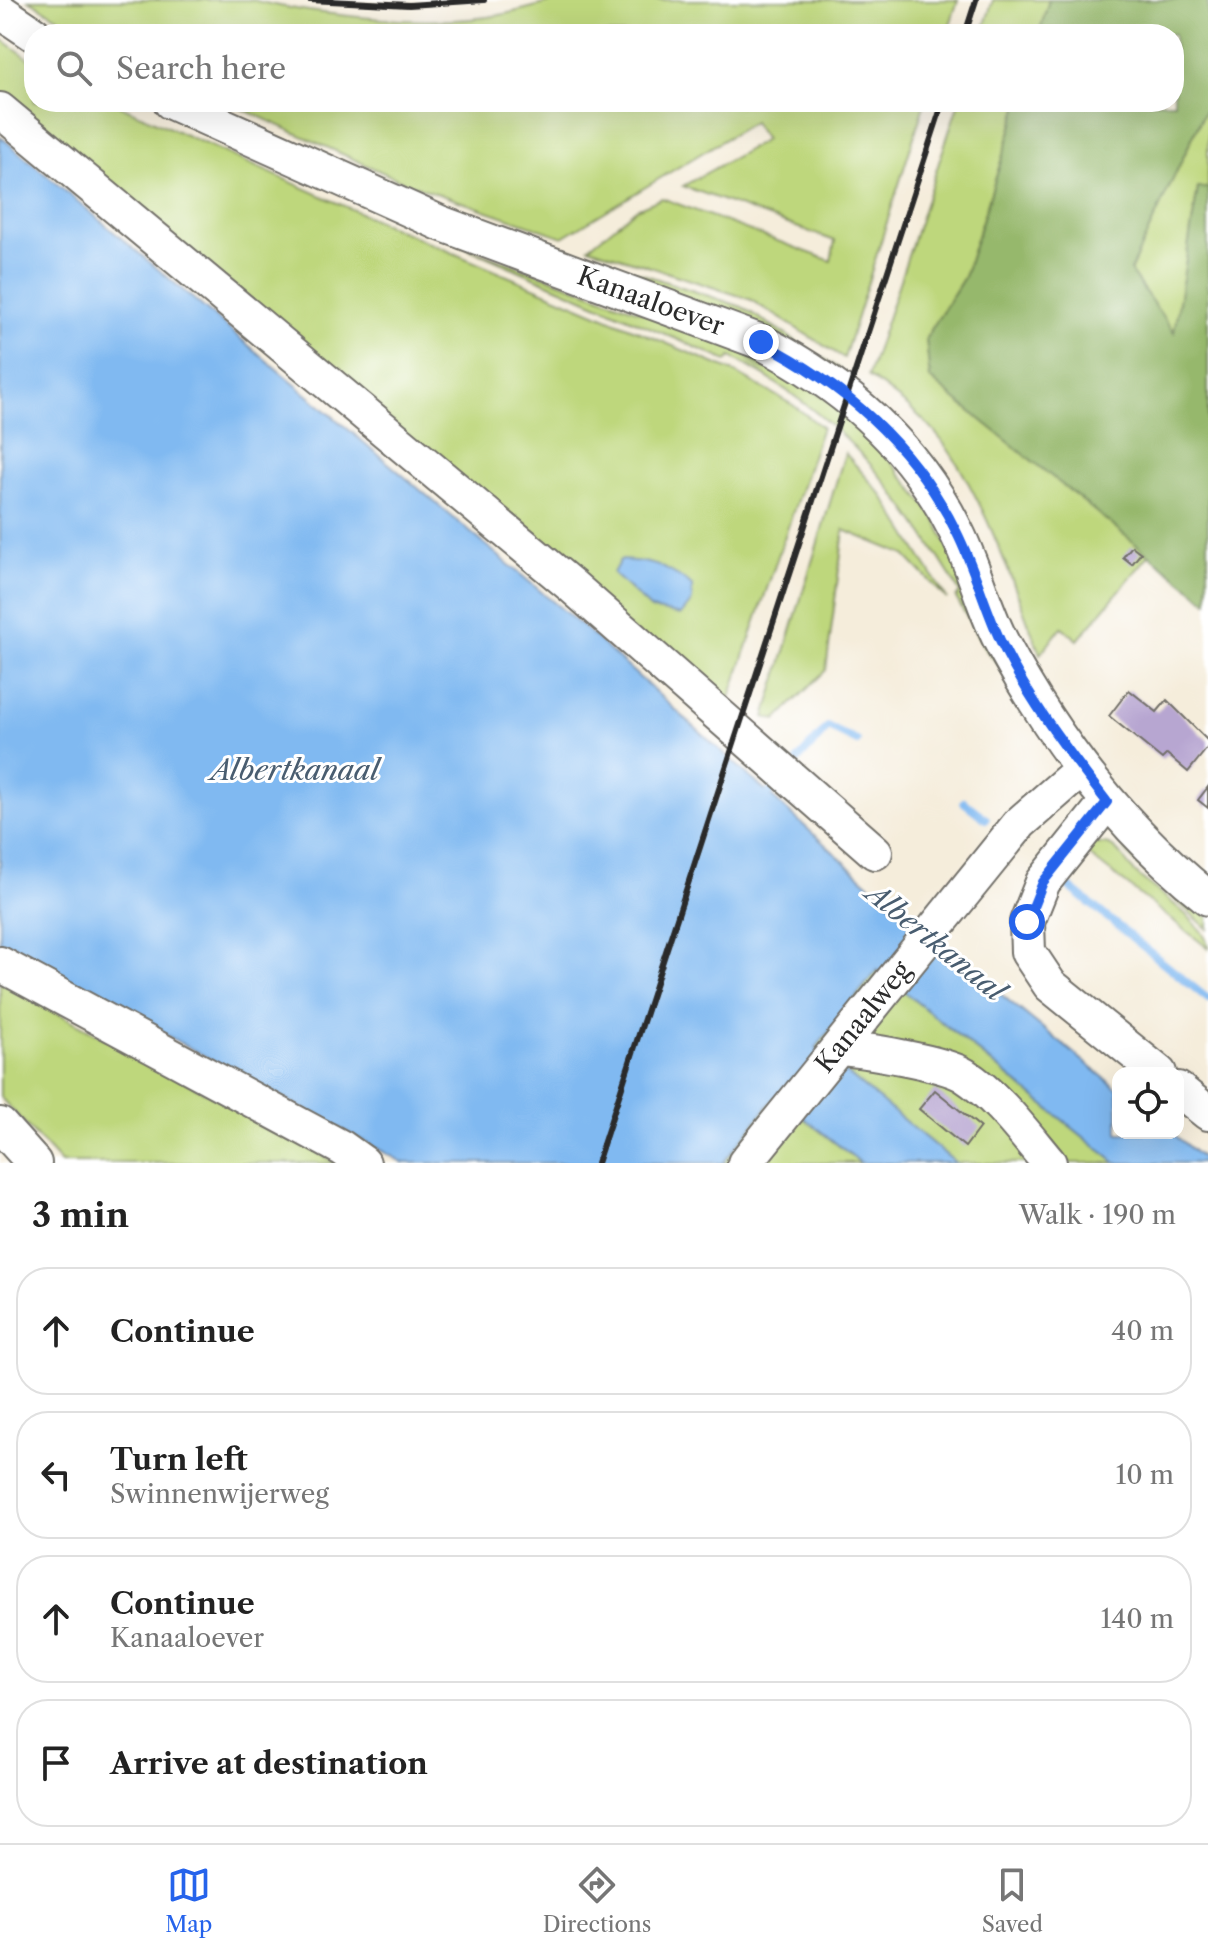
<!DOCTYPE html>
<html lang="en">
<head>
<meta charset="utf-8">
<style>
  :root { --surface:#fff; --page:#f2f2f2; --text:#222; --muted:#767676; --line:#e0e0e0; --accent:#2563eb }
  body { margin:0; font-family:"Libre Caslon Text",serif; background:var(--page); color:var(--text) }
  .controls { position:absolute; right:24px; bottom:24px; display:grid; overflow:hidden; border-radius:16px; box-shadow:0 8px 32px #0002 }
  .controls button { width:72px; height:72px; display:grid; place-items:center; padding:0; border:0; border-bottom:2px solid var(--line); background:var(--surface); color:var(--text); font:40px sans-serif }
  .stop { position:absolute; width:24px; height:24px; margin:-18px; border:6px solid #2563eb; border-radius:50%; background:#fff }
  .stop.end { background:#2563eb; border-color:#fff; box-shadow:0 2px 8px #0008 }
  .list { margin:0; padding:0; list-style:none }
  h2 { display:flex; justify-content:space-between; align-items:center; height:104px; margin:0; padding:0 32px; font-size:34px }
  h2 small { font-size:26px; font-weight:400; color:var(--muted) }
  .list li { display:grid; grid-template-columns:52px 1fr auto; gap:24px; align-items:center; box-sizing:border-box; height:128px; margin:0 16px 16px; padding:0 16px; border:2px solid var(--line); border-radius:32px }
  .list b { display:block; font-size:30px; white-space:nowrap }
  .list p { margin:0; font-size:26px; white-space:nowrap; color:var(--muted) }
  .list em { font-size:26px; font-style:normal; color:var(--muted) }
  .icon { flex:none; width:44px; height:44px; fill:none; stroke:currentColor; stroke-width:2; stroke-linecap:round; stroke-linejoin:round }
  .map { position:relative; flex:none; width:1208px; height:1163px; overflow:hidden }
  .search { position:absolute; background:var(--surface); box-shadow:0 8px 32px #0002; left:24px; right:24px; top:24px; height:88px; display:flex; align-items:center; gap:20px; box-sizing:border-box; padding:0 28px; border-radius:32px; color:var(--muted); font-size:30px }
  .sheet { height:680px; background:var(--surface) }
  nav { display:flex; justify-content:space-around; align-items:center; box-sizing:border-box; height:112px; border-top:2px solid var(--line); background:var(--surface); font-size:22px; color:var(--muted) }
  nav a { display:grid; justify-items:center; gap:4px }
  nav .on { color:var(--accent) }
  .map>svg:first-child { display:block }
  .green { fill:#bed77c; stroke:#748154; stroke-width:2 }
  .forest { fill:#96b86c; stroke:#60724c; stroke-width:2 }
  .water { fill:#80b9f1; stroke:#56728e; stroke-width:2 }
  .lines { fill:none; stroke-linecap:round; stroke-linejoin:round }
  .stream { stroke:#80b9f1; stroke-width:8 }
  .building { fill:#b7a6d1 }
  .minor-casing { stroke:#726f69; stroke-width:38 }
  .minor { stroke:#fff; stroke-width:34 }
  .rail { stroke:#2b2b2b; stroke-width:6 }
  .route { stroke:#2563eb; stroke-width:10 }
  .labels { text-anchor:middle; stroke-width:6; stroke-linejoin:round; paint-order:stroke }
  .street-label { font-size:26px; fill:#2b2b2b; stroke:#fff }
  .water-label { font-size:28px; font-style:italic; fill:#495d70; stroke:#fff }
</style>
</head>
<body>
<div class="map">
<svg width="1208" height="1163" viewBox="0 0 1208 1163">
  <rect width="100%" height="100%" fill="#fff"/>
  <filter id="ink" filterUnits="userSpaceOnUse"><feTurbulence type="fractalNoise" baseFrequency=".0125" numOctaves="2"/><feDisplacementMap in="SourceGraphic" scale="16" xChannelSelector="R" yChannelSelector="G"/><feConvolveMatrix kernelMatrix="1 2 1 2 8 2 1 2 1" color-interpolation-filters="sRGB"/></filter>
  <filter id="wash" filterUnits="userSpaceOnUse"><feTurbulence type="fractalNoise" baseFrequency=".006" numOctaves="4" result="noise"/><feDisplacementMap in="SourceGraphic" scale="32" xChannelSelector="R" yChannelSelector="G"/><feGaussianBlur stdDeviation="1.8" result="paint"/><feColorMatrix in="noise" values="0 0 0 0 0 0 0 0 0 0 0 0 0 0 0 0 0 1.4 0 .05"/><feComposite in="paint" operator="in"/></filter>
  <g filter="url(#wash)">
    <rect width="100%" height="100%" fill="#f5eddb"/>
    <path class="green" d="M29,0H252C318,16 434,28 500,15C520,11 540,5 560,0H958L947,34H86Z
      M993,0H1049L1039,34H982Z
      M0,38L34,62V102H112L380,222L732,371L793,405L822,427L726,709L0,98Z
      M227,102H925L844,358L749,299L589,247L636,209L662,198L831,261L835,241L683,186L765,140L753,122L563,237L404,182Z
      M959,102H1020L964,277L926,338L930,379L1150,554L1078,640L1062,627L1040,654C1015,588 984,497 942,441C922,415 894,395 868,376Z
      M1208,104V188H1198L1174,333L1130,271Z
      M458,244L740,348L794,376L862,425L934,516L1004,671L985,649L956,598L960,592C898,488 841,414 731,357L727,361Z
      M585,255L742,307L840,369L838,375L582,264Z
      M845,453L883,496L947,599L905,555L844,530L826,670L776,720L765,717Z
      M1120,835L1150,867L1208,917V929L1138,866L1116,840Z
      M1083,843C1091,844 1102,843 1109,845C1119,849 1124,860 1130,867C1148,888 1207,921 1208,948L1081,849Z
      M877,970L1116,1163H956L816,1048Z
      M0,982L337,1163H61L0,1097Z
      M775,1096L861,1163H723Z"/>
    <path class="forest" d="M1049,0H1208V104L1130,271L1174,332L1198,188H1208V602L930,379L926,338L964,277L1020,102H1174V34H1039Z"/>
    <path class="water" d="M0,136L589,632L909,920L1118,1089V1133H1172L1208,1163H1116L877,970L816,1048L956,1163H861L776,1096L723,1163H404L0,946Z
      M620,560C651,561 667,566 692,586V601L681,615L651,609L613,573Z"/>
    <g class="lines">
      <path class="stream" d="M798,760L828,727L857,741
        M769,794L778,784
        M964,802L986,819
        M1061,880L1208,999"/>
    </g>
    <g id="blocks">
      <path class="building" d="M1132,546L1141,553L1132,564L1123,557Z
        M1129,690L1157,712L1167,700L1208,741V747L1188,772L1167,754L1162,759L1109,716Z
        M1208,787V808L1198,800Z
        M935,1090L980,1127L965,1147L919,1109Z"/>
    </g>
  </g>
  <g filter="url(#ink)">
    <use href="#blocks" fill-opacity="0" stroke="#726f69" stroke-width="2"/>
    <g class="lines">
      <defs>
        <path id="minor" d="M0,11L34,34
          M171,102L440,223L761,342C845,385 915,447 957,533C975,569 984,610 1003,645C1055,742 1122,829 1208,898
          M0,110L572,586L875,852
          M1107,802L1043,882L1027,922L1028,952L1050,985L1159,1073
          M0,964L342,1148L363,1163
          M838,1048C862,1049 945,1063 964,1075C998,1097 1023,1132 1049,1163
          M1178,1089L1208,1113
          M0,1125L34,1163
          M745,1163L1020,823L1082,769"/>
      </defs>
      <use href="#minor" class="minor-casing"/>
      <use href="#minor" class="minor"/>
      <path class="rail" d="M310,0L409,5L484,0
        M965,34L976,0
        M597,1163L943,102"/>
    </g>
  </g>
  <g class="lines" filter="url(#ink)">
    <path class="route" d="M761,342C845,385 915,447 957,533C974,567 984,605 1000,640C1027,698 1068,751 1107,802L1043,882L1027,922"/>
  </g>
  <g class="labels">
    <g class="street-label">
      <text transform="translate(651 301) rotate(20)" y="9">Kanaaloever</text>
      <text transform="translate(863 1017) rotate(-51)" y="9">Kanaalweg</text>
    </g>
    <g class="water-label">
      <text x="295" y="780">Albertkanaal</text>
      <text transform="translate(936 942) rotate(39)" y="10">Albertkanaal</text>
    </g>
  </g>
</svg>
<div class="controls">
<button><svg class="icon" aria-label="locate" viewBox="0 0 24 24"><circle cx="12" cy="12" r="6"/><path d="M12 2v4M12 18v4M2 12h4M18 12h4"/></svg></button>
</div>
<div class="stop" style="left:1027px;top:922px"></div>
<div class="stop end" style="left:761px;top:342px"></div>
<div class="search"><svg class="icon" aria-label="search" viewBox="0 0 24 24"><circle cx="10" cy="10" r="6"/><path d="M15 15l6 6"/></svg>Search here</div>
</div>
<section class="sheet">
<h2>3 min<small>Walk · 190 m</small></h2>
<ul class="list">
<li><svg class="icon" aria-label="ahead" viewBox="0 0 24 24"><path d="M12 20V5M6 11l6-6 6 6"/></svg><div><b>Continue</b></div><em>40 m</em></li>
<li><svg class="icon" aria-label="left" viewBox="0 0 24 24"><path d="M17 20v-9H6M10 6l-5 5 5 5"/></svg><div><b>Turn left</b><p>Swinnenwijerweg</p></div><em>10 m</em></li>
<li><svg class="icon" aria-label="ahead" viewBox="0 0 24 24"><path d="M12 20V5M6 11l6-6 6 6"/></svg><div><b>Continue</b><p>Kanaaloever</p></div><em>140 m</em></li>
<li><svg class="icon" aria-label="arrive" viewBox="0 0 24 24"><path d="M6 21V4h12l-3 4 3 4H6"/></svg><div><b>Arrive at destination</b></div></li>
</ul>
</section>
<nav>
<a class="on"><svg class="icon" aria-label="map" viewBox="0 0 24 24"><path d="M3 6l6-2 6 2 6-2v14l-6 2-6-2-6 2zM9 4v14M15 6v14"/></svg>Map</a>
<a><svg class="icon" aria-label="directions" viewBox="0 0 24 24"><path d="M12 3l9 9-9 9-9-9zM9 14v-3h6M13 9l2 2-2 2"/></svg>Directions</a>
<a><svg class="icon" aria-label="saved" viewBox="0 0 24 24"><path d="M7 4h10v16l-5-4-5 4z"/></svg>Saved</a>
</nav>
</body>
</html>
